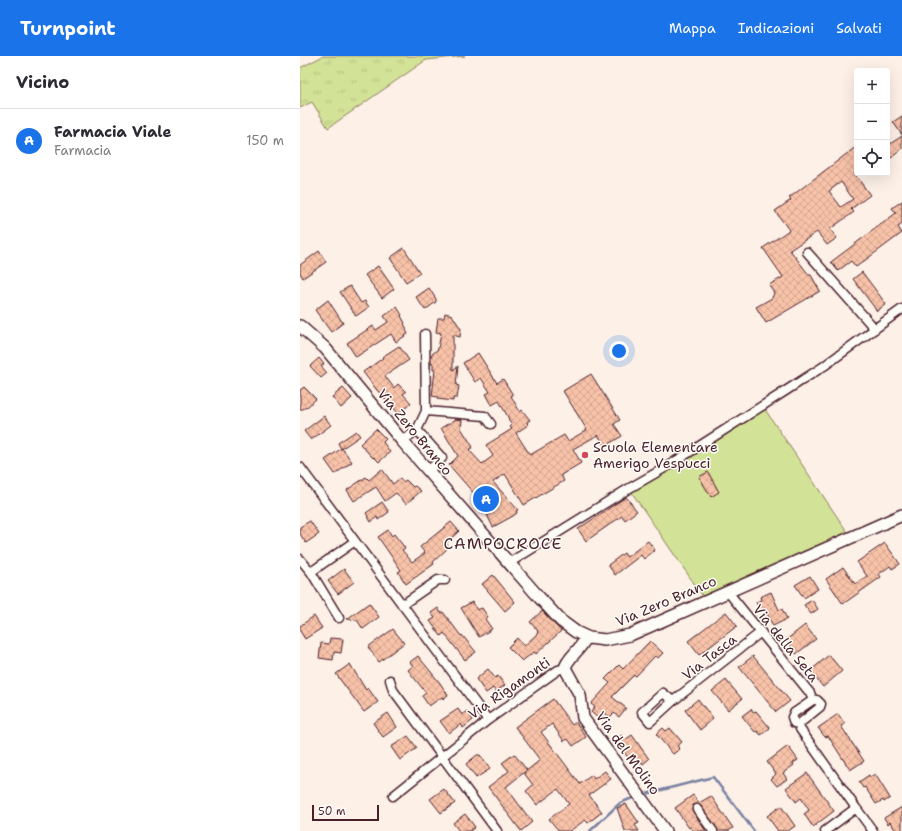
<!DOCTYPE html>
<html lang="it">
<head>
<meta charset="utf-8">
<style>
  :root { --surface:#fff; --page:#f2f2f3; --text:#2b2b33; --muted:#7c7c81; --line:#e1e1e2; --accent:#1a73e8 }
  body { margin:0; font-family:"Shantell Sans",sans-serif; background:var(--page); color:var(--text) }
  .controls { position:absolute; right:12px; top:12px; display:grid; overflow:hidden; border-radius:4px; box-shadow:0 4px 16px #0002 }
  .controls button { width:36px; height:36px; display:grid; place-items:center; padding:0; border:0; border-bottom:1px solid var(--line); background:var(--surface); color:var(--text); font:20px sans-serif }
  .scale { position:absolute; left:12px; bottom:10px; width:67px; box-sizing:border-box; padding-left:4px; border:2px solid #4a1f2b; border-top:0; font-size:11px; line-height:14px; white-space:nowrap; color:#4a1f2b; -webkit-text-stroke:3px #fdfcf7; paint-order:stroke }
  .you { position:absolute; left:319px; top:295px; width:14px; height:14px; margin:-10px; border:3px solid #fff; border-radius:50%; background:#1a73e8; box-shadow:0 0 0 6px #1a73e833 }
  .badge { display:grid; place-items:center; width:26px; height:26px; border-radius:50%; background:var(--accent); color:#fff; font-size:13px; font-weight:700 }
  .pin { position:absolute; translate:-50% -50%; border:2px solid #fff; box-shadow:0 1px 4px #0006 }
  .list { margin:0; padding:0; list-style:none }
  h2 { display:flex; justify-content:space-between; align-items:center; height:52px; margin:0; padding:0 16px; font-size:17px }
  h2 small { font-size:13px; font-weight:400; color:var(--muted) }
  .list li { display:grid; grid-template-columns:26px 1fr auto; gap:12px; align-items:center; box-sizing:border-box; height:64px; padding:0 16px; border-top:1px solid var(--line) }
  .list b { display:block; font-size:15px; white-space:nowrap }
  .list p { margin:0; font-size:13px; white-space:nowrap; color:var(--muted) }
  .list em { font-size:13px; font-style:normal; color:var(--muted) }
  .icon { flex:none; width:22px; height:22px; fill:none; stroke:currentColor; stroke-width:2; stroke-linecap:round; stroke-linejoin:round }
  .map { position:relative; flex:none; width:602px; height:775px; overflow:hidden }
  header { display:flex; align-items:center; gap:24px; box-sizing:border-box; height:56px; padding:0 20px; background:var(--accent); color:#fff }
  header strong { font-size:19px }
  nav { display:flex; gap:22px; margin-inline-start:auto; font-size:14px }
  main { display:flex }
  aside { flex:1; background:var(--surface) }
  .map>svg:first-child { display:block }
  .grass { fill:url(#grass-tufts); stroke:#8e8060 }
  .garden { fill:#d2e296; stroke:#8e8060 }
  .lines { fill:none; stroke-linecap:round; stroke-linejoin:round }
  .stream { stroke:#7982a2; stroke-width:2.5 }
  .building { fill:url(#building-cross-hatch); stroke:#4a1f2b; fill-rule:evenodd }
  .minor-casing { stroke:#4a1f2b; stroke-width:11 }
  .tertiary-casing { stroke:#4a1f2b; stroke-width:14 }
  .minor { stroke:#fdfcf7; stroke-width:8 }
  .tertiary { stroke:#fdfcf7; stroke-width:11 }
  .poi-dot { fill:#d1495b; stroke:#fdfcf7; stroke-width:1.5 }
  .labels { text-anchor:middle; stroke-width:3; stroke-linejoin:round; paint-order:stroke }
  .street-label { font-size:14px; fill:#4a1f2b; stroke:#fdfcf7 }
  .poi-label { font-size:14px; fill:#4a1f2b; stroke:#fdfcf7; text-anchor:start }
  .quarter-label { font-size:16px; letter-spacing:1px; fill:#4a1f2b; stroke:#fdfcf7 }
</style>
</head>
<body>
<header>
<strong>Turnpoint</strong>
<nav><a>Mappa</a><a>Indicazioni</a><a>Salvati</a></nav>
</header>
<main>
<aside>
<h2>Vicino<small></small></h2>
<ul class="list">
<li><span class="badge">A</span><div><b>Farmacia Viale</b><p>Farmacia</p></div><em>150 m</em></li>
</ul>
</aside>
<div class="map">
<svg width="602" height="775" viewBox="0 0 602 775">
  <defs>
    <pattern id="grass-tufts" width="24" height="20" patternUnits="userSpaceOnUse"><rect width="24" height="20" fill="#d2e296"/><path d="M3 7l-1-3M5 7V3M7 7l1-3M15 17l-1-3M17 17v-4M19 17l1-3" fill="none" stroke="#b6c181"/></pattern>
    <pattern id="building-cross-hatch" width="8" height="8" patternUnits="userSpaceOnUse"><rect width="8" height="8" fill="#f7c2a8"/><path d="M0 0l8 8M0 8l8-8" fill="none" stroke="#d5a691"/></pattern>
  </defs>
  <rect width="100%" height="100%" fill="#fcf0e7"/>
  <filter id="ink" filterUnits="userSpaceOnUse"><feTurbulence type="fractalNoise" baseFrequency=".025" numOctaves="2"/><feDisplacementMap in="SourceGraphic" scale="8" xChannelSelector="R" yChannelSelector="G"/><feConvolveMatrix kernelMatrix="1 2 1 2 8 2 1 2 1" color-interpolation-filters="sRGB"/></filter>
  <g filter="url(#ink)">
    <path class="grass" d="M23,0H165L126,4L28,72L12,46L0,52V12Z"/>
    <path class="garden" d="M477,335L482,339L464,352L548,477L404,542L328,431L369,407Z"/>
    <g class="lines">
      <path class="stream" d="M342,739L413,721L454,775
        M290,775L320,747L335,741"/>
    </g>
    <path class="building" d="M602,60V79L593,66Z
      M602,80V93L591,102L587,96V90Z
      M557,90V114L554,117L570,139L551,153L554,156L530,173L537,182L527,189L517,176L490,194L509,219H511L520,235L466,267L456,251L472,242L474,237L469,229L483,221L463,192L489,174L475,155L491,144L489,142ZM541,126L553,143L541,151L529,135Z
      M602,145V168L598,171L602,177L556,211L551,205L538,215L531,206L596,157L592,152Z
      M104,192L120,217L106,226L90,202Z
      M19,195L26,206L3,222L0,217V209Z
      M78,210L94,233L82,242L65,219Z
      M562,216L586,248L577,255L553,223Z
      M50,230L61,247L65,245L69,251L56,260L40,236Z
      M129,232L136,243V246L125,254L116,241Z
      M28,244L43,267L31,276L15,254Z
      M97,251L102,259L101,260L105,267L104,268L107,273L106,274L108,278L96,286L91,278L56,301L47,287L73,270L76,274L88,266L84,260Z
      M145,257L152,259L161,273L160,281L153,279V314L158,310L156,329L159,330L157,342H153V345L137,343L138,341L132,340L135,314H133V308H131V299L138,293L141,277L136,276L138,262H144Z
      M99,290L109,304L85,320L94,332L98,328L106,336L103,338L111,347L99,358L76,333L63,316L83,302L82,301Z
      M178,297L197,327L203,323L213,339L211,340L220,356L222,354L230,364L227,366L228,369L216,377L230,399L264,379L268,385L287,374L263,335L291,318L320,364L314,368L322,380L305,390L298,379L273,393L281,407L261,419L264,425L224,449L205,418L193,426L218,454L216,455L217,457L213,460L193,471L187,459L191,457L149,409L158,400L141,372L156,363L162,364L161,372L173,391L169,394L182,408L193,400L186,389L212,373L210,371L212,369L208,364L209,363L199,345L192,349L186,338L190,336L181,322L175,326L163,307Z
      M19,302L24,308L21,310L27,317L21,322L10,310Z
      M4,331L16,343L7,351L0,354V334Z
      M43,332L52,342L41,352L32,341Z
      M24,360L31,369L11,384L4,375Z
      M76,373L86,383L83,386L90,396L79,406L74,401L73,402L60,388Z
      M56,375L60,380L41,393L38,387Z
      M42,392L52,406L35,418L25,404Z
      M82,413L93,428L100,422L103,426L106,424L113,431L115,430L121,435L106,448L96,437L85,445L76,431L54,445L47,434L66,421L69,424Z
      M408,416L419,436L411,441L399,421Z
      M326,441L337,455L325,464L322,460L286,485L278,473Z
      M82,446L89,456L78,464L77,461L71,466L66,457Z
      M10,465L19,478L6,487L0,478V471Z
      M151,466L159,475L146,487L149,491L133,506L134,508L106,528L98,516L101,514L78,481L88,474L92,480L94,478L105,492L102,494L112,506L125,497L120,491Z
      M348,485L355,494L344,503L341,499L315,519L308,509L324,497L327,501Z
      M585,487L600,508L592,513L590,510L579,518L581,521L543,548L526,523L543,511L555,528L567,520L557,506Z
      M44,513L54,526L38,538L28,525Z
      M193,519L215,546L205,555L182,528Z
      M510,520L518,533L504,542L495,529Z
      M471,536L479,554L482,553L487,563L473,570L465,553L460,555L456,546L461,544L460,541Z
      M512,544L518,553L511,558L504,549Z
      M172,546L177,554L182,552L188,561L185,563L192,573L179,581L161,552Z
      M69,547L79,561L63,573L57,564L47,563Z
      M138,552L141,557L143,556L161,580L162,579L176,596L165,604L144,577L141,580L130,565L135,562L131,557Z
      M242,555L261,575L236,598L234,596L222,605L208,591L217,582L224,590L238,577L237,576L238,575L230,566Z
      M426,556L437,570L399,599L388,585Z
      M14,560L22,572L5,583L0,575V570Z
      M505,569L516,583L496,598L486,584Z
      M93,573L104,587L79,606L68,591Z
      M30,582L43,583L41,597L34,596L33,604L19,602L21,587L29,588Z
      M350,585L363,597L358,602L355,600L336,620L334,619L312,641L326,652L319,661L314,657L310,661L305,657L299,663L291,656L295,651L291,648L310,627L305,623L319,609L323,613Z
      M529,599L542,615L523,631L510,615Z
      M118,600L140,627L148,639L143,643L142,641L129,650L122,640L126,637L108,614L113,610L110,606Z
      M453,600L490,645L476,656L439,611Z
      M50,608L66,634L68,632L78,646L64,656L36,618Z
      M188,613L195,622L198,620L205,629L196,636L193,632L186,637L176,623Z
      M426,624L442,643L428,654L412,635Z
      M253,643L272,669L276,666L286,681L273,690L268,683L264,685L252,668L241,676L280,728L292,719L294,723L305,715L311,723L289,739L302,756L288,767L285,764L270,775H259L249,763L269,748L258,733L237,749L226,735L233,729L224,717L240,704L215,671Z
      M398,643L413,663L400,674L385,654Z
      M158,653L162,659L167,655L173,664L163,672L161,668L149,677L140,665Z
      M451,653L453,656L456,655L470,672L461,679L457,675L455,676L442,660Z
      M88,657L97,671L83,681L73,667Z
      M538,658L545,668L541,670L564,705L550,714L528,680L525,681L518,672Z
      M363,672L366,675L370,672L382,686L377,690L380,693L373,698L356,678Z
      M322,679L325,684L332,679L349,703L343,708L342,706L335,711L315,684Z
      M108,680L117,692L100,704L91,691Z
      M488,690L498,704L493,707L494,709L483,717L487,723L477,730L471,723L476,718L467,706Z
      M214,698L227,714L206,731L232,766L221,775L188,731L209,715L202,707Z
      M177,699H180L190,713L176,722L166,708Z
      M507,717L534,755L513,771L504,758L509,754L501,742L496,746L486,732Z
      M575,718L590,742L584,746L583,744L576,748L565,731L563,732L559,726L569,719L570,721Z
      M144,733L155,747L141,757L130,743Z
      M393,739L399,747L411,740L433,772L428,775H418L401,750L397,748L393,749L392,754L406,775H393L391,771L389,772L375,752Z
      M326,748L339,767L335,769L339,775H325L317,752Z
      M481,750L495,770L488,775H478L467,760Z
      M602,751V775H596L590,766L588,768L584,762Z
      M165,758L175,771L170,775H159L153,767Z"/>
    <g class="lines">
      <defs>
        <path id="minor" d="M507,196L575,273
          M126,355L185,360L191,368
          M117,374L142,402L128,415
          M103,386L118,372L126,355L125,278
          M0,411L188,664
          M0,503L11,516L55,485
          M209,507L328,433L368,410L487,334L524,310L602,253
          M11,516L39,562
          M428,536L510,637L513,644
          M102,549L138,524H145
          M90,624L93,634L197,775
          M373,645L363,637L342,656L350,666L373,645L461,576
          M499,668L500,673L556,752L525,775
          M499,668L520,651L521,648L517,644H513
          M499,668L494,667L492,661L494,657L513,644
          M93,740L188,664L258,614L265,612
          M556,752L573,775
          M397,753L413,775"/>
        <path id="tertiary" d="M0,270L25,292L103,386L238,540L261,565L276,576L289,582L305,584L330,579L602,459
          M286,581C282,593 267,602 265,612L280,639L283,662L365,775"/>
      </defs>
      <use href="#minor" class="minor-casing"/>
      <use href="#tertiary" class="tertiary-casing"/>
      <use href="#minor" class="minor"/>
      <use href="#tertiary" class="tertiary"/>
    </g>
  </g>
  <circle class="poi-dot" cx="285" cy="399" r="4"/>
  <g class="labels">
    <g class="street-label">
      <text transform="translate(115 376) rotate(50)" y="5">Via Zero Branco</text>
      <text transform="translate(366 545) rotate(-23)" y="5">Via Zero Branco</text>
      <text transform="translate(486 587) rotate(51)" y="5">Via della Seta</text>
      <text transform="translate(409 601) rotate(-38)" y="5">Via Tasca</text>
      <text transform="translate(209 632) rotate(-35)" y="5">Via Rigamonti</text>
      <text transform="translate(328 697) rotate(54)" y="5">Via del Molino</text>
    </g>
    <g class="poi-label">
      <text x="293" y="396">Scuola Elementare<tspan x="293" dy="16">Amerigo Vespucci</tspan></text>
    </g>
    <g class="quarter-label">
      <text x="203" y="493">CAMPOCROCE</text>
    </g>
  </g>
</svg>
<div class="controls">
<button>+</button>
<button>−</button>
<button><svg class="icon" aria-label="locate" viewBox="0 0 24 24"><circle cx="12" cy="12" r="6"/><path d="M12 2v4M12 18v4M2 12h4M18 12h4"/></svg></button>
</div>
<div class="scale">50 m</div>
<div class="you"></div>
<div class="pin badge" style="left:186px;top:443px">A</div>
</div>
</main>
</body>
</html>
